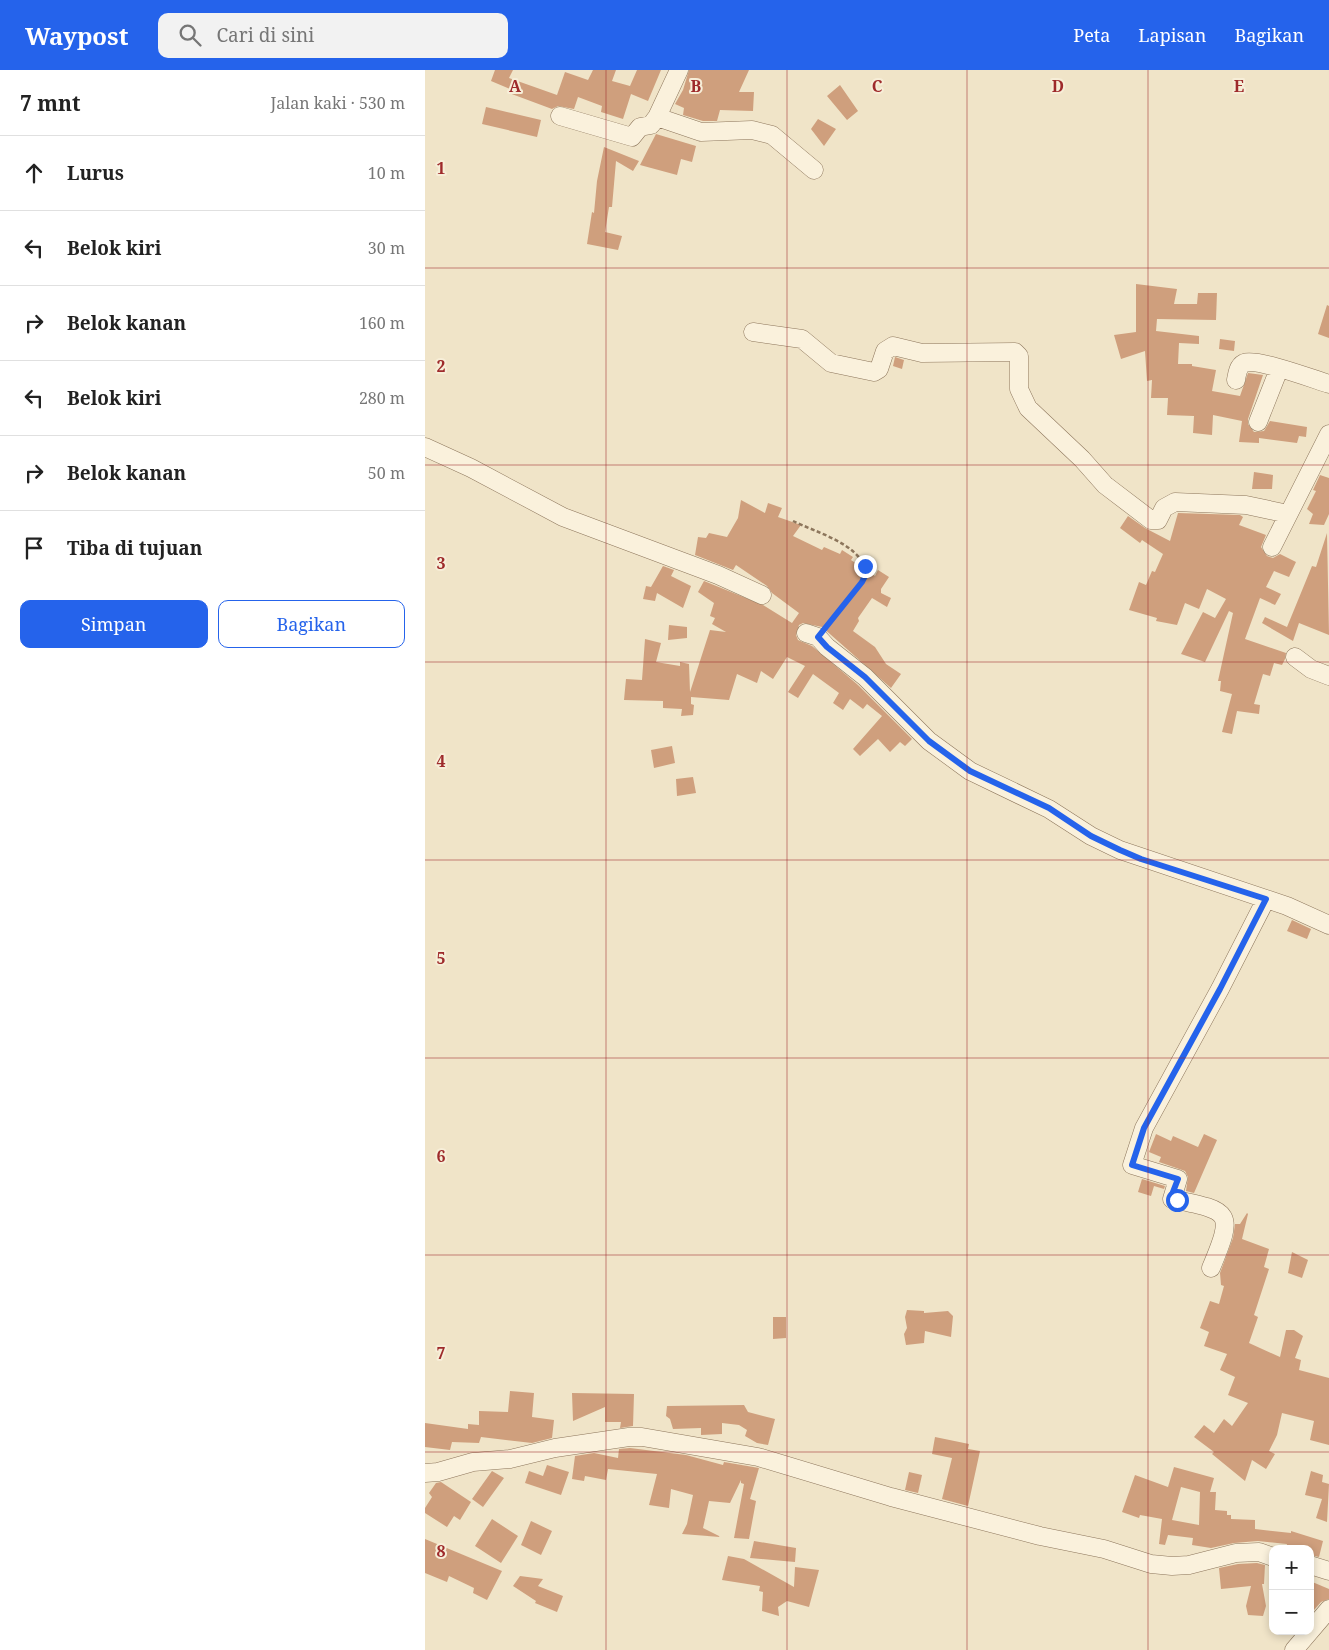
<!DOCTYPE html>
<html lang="id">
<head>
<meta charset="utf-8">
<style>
  :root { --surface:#fff; --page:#f2f2f2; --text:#222; --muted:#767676; --line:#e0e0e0; --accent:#2563eb }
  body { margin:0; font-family:"Noto Serif",serif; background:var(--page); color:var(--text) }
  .controls { position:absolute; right:15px; bottom:15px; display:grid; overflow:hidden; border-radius:10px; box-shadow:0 2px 8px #0003 }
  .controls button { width:45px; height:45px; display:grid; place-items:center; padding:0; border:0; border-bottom:1px solid var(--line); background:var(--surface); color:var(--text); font:25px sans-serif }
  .stop { position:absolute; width:15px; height:15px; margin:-11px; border:4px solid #2563eb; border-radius:50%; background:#fff }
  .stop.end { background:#2563eb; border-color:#fff; box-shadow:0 1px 5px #0008 }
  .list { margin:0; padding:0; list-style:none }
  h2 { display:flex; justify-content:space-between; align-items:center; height:65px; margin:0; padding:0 20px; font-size:21px }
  h2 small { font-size:16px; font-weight:400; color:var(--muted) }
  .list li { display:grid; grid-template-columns:32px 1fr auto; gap:15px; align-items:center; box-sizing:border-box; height:75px; padding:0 20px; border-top:1px solid var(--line) }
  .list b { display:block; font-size:19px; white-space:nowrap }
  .list em { font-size:16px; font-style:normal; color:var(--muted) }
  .actions { display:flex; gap:10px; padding:15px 20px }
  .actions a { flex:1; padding:11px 0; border:1px solid var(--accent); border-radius:10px; text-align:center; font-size:18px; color:var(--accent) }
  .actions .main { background:var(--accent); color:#fff }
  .icon { flex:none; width:28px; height:28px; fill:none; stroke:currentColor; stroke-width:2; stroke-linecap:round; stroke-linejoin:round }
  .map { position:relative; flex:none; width:904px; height:1580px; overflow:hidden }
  header { display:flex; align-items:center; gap:30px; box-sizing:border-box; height:70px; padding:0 25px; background:var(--accent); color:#fff }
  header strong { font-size:24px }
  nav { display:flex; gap:28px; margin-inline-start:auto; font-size:18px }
  .search { width:350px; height:45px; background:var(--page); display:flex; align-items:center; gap:12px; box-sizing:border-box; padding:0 18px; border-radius:10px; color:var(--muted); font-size:19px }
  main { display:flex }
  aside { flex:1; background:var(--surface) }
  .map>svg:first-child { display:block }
  .building { fill:#cf9f7d; fill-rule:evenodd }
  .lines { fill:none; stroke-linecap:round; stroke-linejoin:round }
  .minor-casing { stroke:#8d765c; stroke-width:19 }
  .path { stroke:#8d765c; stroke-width:2.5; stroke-dasharray:4 2.5; stroke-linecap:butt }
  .minor { stroke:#faf1dc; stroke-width:18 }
  .route { stroke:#2563eb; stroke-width:6 }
  .grid { fill:none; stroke:#9e2a2b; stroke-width:1; stroke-opacity:0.55 }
  .grid-label { font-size:16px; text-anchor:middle; font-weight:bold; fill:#9e2a2b; stroke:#f7eed8; stroke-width:4; stroke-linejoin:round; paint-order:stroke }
</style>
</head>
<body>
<header>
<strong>Waypost</strong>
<div class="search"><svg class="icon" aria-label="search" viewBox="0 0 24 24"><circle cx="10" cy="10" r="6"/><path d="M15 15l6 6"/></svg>Cari di sini</div>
<nav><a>Peta</a><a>Lapisan</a><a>Bagikan</a></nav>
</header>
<main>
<aside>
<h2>7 mnt<small>Jalan kaki · 530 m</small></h2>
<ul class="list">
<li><svg class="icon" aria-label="ahead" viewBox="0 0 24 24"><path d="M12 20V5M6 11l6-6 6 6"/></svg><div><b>Lurus</b></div><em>10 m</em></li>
<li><svg class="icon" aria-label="left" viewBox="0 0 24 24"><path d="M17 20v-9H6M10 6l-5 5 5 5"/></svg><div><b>Belok kiri</b></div><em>30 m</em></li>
<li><svg class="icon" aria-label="right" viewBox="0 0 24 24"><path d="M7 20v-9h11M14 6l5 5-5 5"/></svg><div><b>Belok kanan</b></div><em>160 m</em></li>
<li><svg class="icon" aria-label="left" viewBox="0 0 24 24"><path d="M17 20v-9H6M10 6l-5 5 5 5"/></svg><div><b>Belok kiri</b></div><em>280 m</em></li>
<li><svg class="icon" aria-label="right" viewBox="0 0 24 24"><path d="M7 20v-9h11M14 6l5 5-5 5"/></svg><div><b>Belok kanan</b></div><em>50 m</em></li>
<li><svg class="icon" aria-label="arrive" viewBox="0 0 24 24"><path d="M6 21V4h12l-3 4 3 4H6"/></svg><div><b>Tiba di tujuan</b></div></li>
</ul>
<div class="actions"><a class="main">Simpan</a><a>Bagikan</a></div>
</aside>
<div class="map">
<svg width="904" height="1580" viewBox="0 0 904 1580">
  <rect width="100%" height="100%" fill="#f0e4c8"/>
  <path class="building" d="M70,0H88L84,8L132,25L140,2L163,10L168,0H191L187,11L205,16L212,0H236L223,31L206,24L198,49L176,42L177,36L153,27L149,39L133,36L127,39L84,23L85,19L66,11Z
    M264,0H324L314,22H329L328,41L295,40L292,51H278L258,45L259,38L250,34L258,20Z
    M415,15L433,41L422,50L402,26Z
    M61,37L116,50L112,67L57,54Z
    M393,49L411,59L399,76L386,59Z
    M231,64L271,76L267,92L256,89L252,105L215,95Z
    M179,77L214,91L208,101L191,91L187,137H184L180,162L197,166L193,180L162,174L167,142L169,143L172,111Z
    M711,214L752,219L749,234H772L773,223H792L791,250L732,249L731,261L774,266V274L754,273L753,294H767V296L791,300L787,321L815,326L823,303L838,305L823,349V354L829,362L839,361L845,351L882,357L881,367L874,366L872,373L834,368V373L814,372L817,351L788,345L787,365L768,363L769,346L742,345L743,328H726L727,310L722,311L720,281L696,289L689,265L711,262Z
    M902,235L904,236V268L893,264Z
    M795,269L810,271L809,281L794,279Z
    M470,287L479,290L477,299L468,296Z
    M829,402L848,405L847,419H827Z
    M895,405L904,408V444L899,455L884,454L888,444L882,439L891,421L888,420Z
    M316,430L340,443L343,433L357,438L353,447L376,455L368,466L397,480L399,477L415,484L417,480L428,487L426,490L450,506L453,500L464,507L456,519V523L466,528L462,537L447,528L433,548L434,551L428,561L450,577L461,594L476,604L466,618L397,557L378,553L374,555L371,565L373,570L387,576L433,615L487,669L480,676L475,672L465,682L453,669L435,686L428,679L457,646L442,634L438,639L425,629L418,640L408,633L414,623L388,604L373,628L363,622L380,596L362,587L348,609L336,601L332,613L312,604L304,630L266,627V634L269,635L268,645L256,646L257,639L238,638V631L199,630L201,609L217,610L220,569L236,573L231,592L255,596V592L264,594L265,622L285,560L301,562L287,554L290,548L285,546L289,533L273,522L279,511L338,535L367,553L374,543L347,523L342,516L311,495L308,500L270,485L273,467L281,468L284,463L302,467L313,448Z
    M753,443L815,445L818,447L814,455L841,465L836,477L842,486L848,488L855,484L871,492L864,507L849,501L841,517L856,524L850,535L835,528L820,569L861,583L860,589L857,595L849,593L845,606L838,604L829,634L835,635L834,644L812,641L807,664L797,662L807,624L795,621L796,611H793L808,543L804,541L780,592L756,584L778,542L790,548L801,529L782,519L774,539L760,533L752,555L731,551L732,548L704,540L714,512L721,515L727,501L730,502L738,484L717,470L715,473L695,458L703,446L720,458L745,471Z
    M902,463L904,565L874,553L868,571L837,553L840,547L862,557L887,496L891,497Z
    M238,496L249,500L246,506L266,516L258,538L232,523L230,531L218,529L221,516L226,517Z
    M244,555L262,557V568L243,570Z
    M247,676L250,693L229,698L226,680Z
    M268,707L271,723L252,726L251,709Z
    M867,850L886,859L882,869L862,861Z
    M731,1064L746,1071L748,1066L773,1077L779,1064L792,1070L769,1123L761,1121L763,1107L760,1101L734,1092L736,1087L724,1082Z
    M717,1109L740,1116L739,1119L729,1116L726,1126L713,1122Z
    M822,1143L823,1144L817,1169L844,1179L839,1197L844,1199L829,1245L833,1247L824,1273L855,1287L861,1260H869L878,1266L870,1288L876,1290L874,1300L904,1308V1375L885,1370L889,1351L857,1343L852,1365L844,1381L850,1384L841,1399L827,1390L820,1411L787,1384L789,1382L769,1367L779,1355L789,1363L799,1349L807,1356L823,1333L803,1325L810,1307L795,1300L802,1284L779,1276L784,1262L775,1258L785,1231L794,1234L799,1216L796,1215L795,1203L808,1168L810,1154H815Z
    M867,1182L883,1190L877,1208L863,1203Z
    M482,1240L499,1241V1243L523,1241L528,1246L526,1267L500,1261L499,1273L481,1275L479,1264L482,1258L480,1247Z
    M348,1247H361V1268L348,1269Z
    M85,1321L109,1323L107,1347L129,1350L127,1368L107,1373L56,1367L54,1373L27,1372L25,1380L0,1377V1353L43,1359V1354L54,1355V1341L83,1342Z
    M147,1323L209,1324L208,1356L195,1358L196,1352H180V1337L148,1351Z
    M319,1335L323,1342L350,1349L343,1375L332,1373L320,1366L322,1360L314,1355L297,1353V1364L276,1365V1358L248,1359L245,1349L241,1346L242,1336Z
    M510,1367L544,1374L543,1379L555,1381L543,1436L517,1429L527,1388L507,1384Z
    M205,1378L261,1385L298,1395L299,1392L334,1398L325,1429L331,1431L324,1469L309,1468L319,1414L316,1413V1410L305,1433L284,1431L278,1458L296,1467L257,1464L262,1454L268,1425L246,1419L244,1438L224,1435L232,1404L183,1399L181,1410L160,1406L159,1411L147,1409L150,1386L169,1383L193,1388L194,1379Z
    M122,1395L144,1402L136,1425L100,1413L104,1401L118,1406Z
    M749,1397L789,1408L785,1422H791L790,1440L802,1441V1445H806V1449L830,1450V1459L866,1463V1461L898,1471L894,1487L885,1485V1479H861L862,1474L833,1471L809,1473L786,1478L767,1475L768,1468L743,1465L740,1475L734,1474L737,1449L715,1445L714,1448L697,1442L710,1405L743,1417ZM756,1417L775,1422L774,1455L747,1450Z
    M67,1401L79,1408L58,1437L47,1429Z
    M886,1401L898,1405L897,1412L904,1414L902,1452L891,1448L897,1429L880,1425Z
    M484,1402L497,1405L493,1423L480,1420Z
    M16,1412L46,1432L35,1450L29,1446L22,1457L0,1443V1438L7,1427L4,1423L11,1413Z
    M67,1449L93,1466L76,1493L50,1476Z
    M106,1451L127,1461L116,1485L96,1475Z
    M0,1469L77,1501L62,1530L48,1523L49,1518L24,1506L22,1512L0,1503Z
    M329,1471L371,1478L370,1492L325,1488Z
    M303,1486L319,1489L369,1517L370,1497L394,1500L384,1537L362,1531L353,1537L354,1546L337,1541L338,1522L334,1521L335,1516L297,1510Z
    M832,1493L840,1495L839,1514H837L841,1536L838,1546L823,1545L821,1536L826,1516L796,1519L794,1498L813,1494Z
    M95,1506L118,1509L113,1516L138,1526L132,1542L110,1533L111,1531L88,1516Z
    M885,1511L904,1519V1529L896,1532L889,1540L885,1539Z"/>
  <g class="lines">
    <defs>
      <path id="minor" d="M135,46L207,67L215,57L226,55L232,47L254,0
        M232,47L276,62L327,60L347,65L389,100
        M328,262L377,269L406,293L449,302L454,299L460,281L468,276L497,283L590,282L594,286V319L603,338L657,389L680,415L726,450H733L739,438L750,432L821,435L863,444
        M811,310C812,304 813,296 819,293C832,288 888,309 904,314
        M833,352L854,299
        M0,377L46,398L138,447L293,505L337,525
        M847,477L904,364
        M381,563L393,567L402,577L440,607L504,671L545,701L624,739L666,766L695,780L862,836L904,855
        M870,587L886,599L904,606
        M786,1198C810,1141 806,1141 747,1129L753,1109L707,1095L708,1092L719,1058L795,919L841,829
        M0,1403L13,1402L48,1392L85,1389L130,1378L204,1367H217L333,1387L466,1427L615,1466L679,1479L726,1494L747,1496L764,1495L811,1483L834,1482L848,1487
        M885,1495L904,1501
        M869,1580L904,1539"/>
    </defs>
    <use href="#minor" class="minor-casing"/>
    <path class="path" d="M368,451C390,462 433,473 441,500L437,512L402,556"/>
    <use href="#minor" class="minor"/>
  </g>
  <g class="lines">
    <path class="route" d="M440,496L441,504L437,512L393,567L402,577L440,607L504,671L545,701L624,738L666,766L695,780L716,789L841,829L795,919L719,1058L708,1092L707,1095L753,1109L746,1127L747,1130H752"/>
  </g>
  <path class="grid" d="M181,0V1580M362,0V1580M542,0V1580M723,0V1580M0,198H904M0,395H904M0,592H904M0,790H904M0,988H904M0,1185H904M0,1382H904"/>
  <g class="grid-label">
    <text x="90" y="22">A</text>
    <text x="271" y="22">B</text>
    <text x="452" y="22">C</text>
    <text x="633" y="22">D</text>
    <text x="814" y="22">E</text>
    <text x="16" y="104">1</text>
    <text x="16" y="302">2</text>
    <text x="16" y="499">3</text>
    <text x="16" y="697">4</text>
    <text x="16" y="894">5</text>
    <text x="16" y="1092">6</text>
    <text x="16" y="1289">7</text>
    <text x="16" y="1487">8</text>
  </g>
</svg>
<div class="controls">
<button>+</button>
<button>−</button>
</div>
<div class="stop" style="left:752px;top:1130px"></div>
<div class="stop end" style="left:440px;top:496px"></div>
</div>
</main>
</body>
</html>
